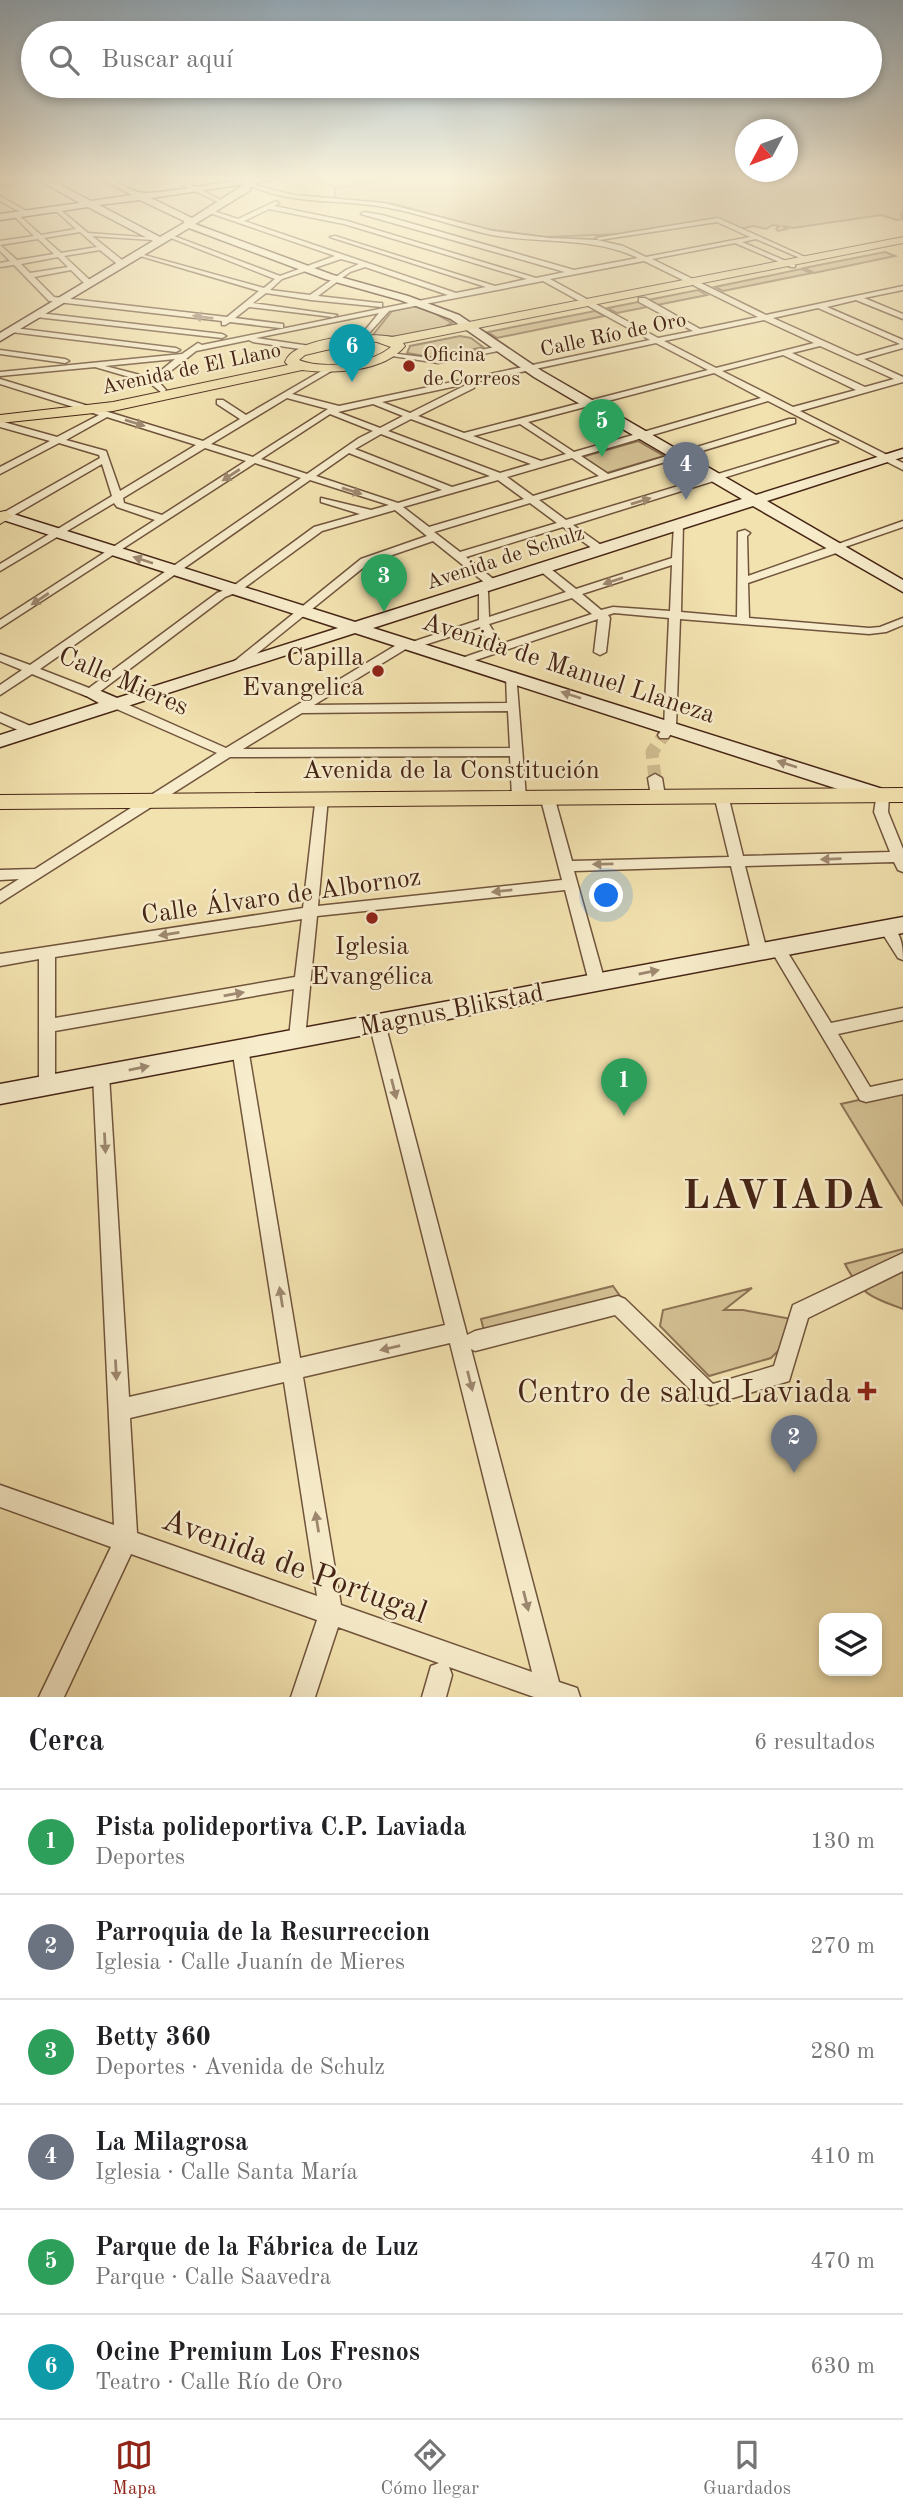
<!DOCTYPE html>
<html lang="es">
<head>
<meta charset="utf-8">
<style>
  :root { --surface:#fff; --page:#f2f2f2; --text:#202124; --muted:#757577; --line:#e0e0e0; --accent:#8f2418 }
  body { margin:0; font-family:"Old Standard TT",serif; background:var(--page); color:var(--text) }
  .controls { position:absolute; right:21px; bottom:21px; display:grid; overflow:hidden; border-radius:14px; box-shadow:0 4px 10px #0003 }
  .controls button { width:63px; height:63px; display:grid; place-items:center; padding:0; border:0; border-bottom:2px solid var(--line); background:var(--surface); color:var(--text); font:35px sans-serif }
  .compass { position:absolute; left:735px; top:119px; width:63px; height:63px; border-radius:50%; background:var(--surface); box-shadow:0 4px 10px #0003; rotate:229deg }
  .you { position:absolute; left:607px; top:896px; width:24px; height:24px; margin:-18px; border:5px solid #fff; border-radius:50%; background:#1a73e8; box-shadow:0 0 0 10px #1a73e833 }
  .badge { display:grid; place-items:center; width:46px; height:46px; border-radius:50%; background:var(--accent); color:#fff; font-size:23px; font-weight:700 }
  .pin { position:absolute; translate:-50% -58px; filter:drop-shadow(0 2px 4px #0008) }
  .pin::after { content:''; position:absolute; top:37px; width:24px; height:21px; background:inherit; clip-path:polygon(0 0,100% 0,50% 100%) }
  .list { margin:0; padding:0; list-style:none }
  h2 { display:flex; justify-content:space-between; align-items:center; height:91px; margin:0; padding:0 28px; font-size:30px }
  h2 small { font-size:23px; font-weight:400; color:var(--muted) }
  .list li { display:grid; grid-template-columns:46px 1fr auto; gap:21px; align-items:center; box-sizing:border-box; height:105px; padding:0 28px; border-top:2px solid var(--line) }
  .list b { display:block; font-size:26px; white-space:nowrap }
  .list p { margin:0; font-size:23px; white-space:nowrap; color:var(--muted) }
  .list em { font-size:23px; font-style:normal; color:var(--muted) }
  .icon { flex:none; width:38px; height:38px; fill:none; stroke:currentColor; stroke-width:2; stroke-linecap:round; stroke-linejoin:round }
  .map { position:relative; flex:none; width:903px; height:1697px; overflow:hidden }
  .search { position:absolute; background:var(--surface); box-shadow:0 4px 10px #0003; left:21px; right:21px; top:21px; height:77px; display:flex; align-items:center; gap:18px; box-sizing:border-box; padding:0 24px; border-radius:38px; color:var(--muted); font-size:26px }
  .sheet { height:721px; background:var(--surface) }
  nav { display:flex; justify-content:space-around; align-items:center; box-sizing:border-box; height:98px; border-top:2px solid var(--line); background:var(--surface); font-size:19px; color:var(--muted) }
  nav a { display:grid; justify-items:center; gap:4px }
  nav .on { color:var(--accent) }
  .map>svg:first-child { display:block }
  .green { fill:#d5c295; stroke:#8d7355; stroke-width:2 }
  .lines { fill:none; stroke-linecap:round; stroke-linejoin:round }
  .street-tunnel { stroke:#cfbc90; stroke-width:13; stroke-dasharray:13 7; stroke-linecap:butt }
  .street-casing { stroke:#70543c; stroke-width:3 }
  .secondary-casing { stroke:#452415; stroke-width:3 }
  .primary-casing { stroke:#452415; stroke-width:2 }
  .street { fill:#f7eccb; fill-rule:evenodd }
  .secondary { fill:#f7eccb; fill-rule:evenodd }
  .primary { fill:#f2e2af; fill-rule:evenodd }
  .oneway { fill:#9e8870 }
  .poi-dot { fill:#8f2418; stroke:#f7eccb; stroke-width:2.5 }
  .labels { text-anchor:middle; stroke-width:5; stroke-linejoin:round; paint-order:stroke }
  .far-street-label { font-size:21px; fill:#452415; stroke:#f7eccb }
  .far-poi-label { font-size:21px; fill:#452415; stroke:#f7eccb; text-anchor:start }
  .poi-label { font-size:26px; fill:#452415; stroke:#f7eccb; text-anchor:end }
  .street-label { font-size:26px; fill:#452415; stroke:#f7eccb }
  .near-poi-label { font-size:32px; fill:#452415; stroke:#f7eccb; text-anchor:end }
  .near-street-label { font-size:32px; fill:#452415; stroke:#f7eccb }
  .near-district-label { font-size:40px; font-weight:bold; letter-spacing:2px; fill:#452415; stroke:#f7eccb }
</style>
</head>
<body>
<div class="map">
<svg width="903" height="1697" viewBox="0 0 903 1697">
  <rect width="100%" height="100%" fill="#f2e2af"/>
  <filter id="stains"><feTurbulence type="fractalNoise" baseFrequency=".00286" numOctaves="4"/><feColorMatrix values="0 0 0 0 .2 0 0 0 0 .09 0 0 0 0 .02 0 0 0 .5 -.17"/></filter>
  <radialGradient id="worn" r=".72"><stop offset=".6" stop-color="#630" stop-opacity="0"/><stop offset="1" stop-color="#630" stop-opacity=".3"/></radialGradient>
  <path class="green" d="M309,176H391L339,188L402,176H903V213L901,214L903,219L897,220L881,215L793,228L783,226L787,229L778,231L776,229L779,226L773,225L766,229L754,226L738,229L718,220L646,233L544,237L486,229L394,204L335,199V188Z
    M885,252L895,256L814,273L804,268Z
    M801,269L812,273L723,291L715,287Z
    M698,290L707,295L617,313L608,308Z
    M414,306L434,313L452,323L448,325L449,326L400,337L373,335L392,311Z
    M595,311L604,316L497,338L488,332Z
    M460,336L471,338L483,347L435,358L407,353L410,346Z
    M638,441L664,456L607,473L582,457Z
    M903,1090V1205L841,1104Z
    M903,1249V1309C872,1298 860,1294 845,1264Z
    M613,1286L620,1296L484,1331L481,1319Z
    M752,1288L724,1310H743L791,1319L782,1347L771,1358L709,1376L660,1326L663,1310Z"/>
  <g class="lines">
    <path class="street-tunnel" d="M655,778L652,752L664,735"/>
    <defs>
      <path id="street" d="M30,176H45L0,186V182Z
        M164,176H173L227,203L222,204Z
        M234,176H242L258,186L294,195L384,203L493,231L549,238L597,240L623,246L646,257L750,237L717,222L599,240L596,238L718,218L805,257L800,258L756,239L742,242L795,265V267H791L735,243L652,259L766,315L903,286V290L864,298L903,314V319L856,300L827,307L903,340V348L864,359L903,377V382L800,411L903,463V470L768,401L581,456L608,474L789,419H795V423L539,500L566,520L830,440L838,442L573,525L601,545V549H593L563,527L466,557L497,582V586H489L433,541L369,563L239,668H231V664L361,559L427,536L395,510L322,531L240,591L225,597L94,696H86L32,674L0,695V685L22,670L0,661V654L30,665L301,478L255,463L0,628V620L155,520L117,507L114,503L0,571V564L112,496L102,464L9,518H1V514L100,458L99,455L59,443L0,474V467L50,441L0,427V421L57,437L99,415L0,384V379L203,441L240,419L217,404V400H223L246,415L330,366L334,368L333,370L292,394L339,406L650,340L543,281L389,311L362,341L358,339L379,313L256,338L317,347L318,349L314,351L253,342L249,340L196,351L158,381L166,390L162,393L150,383L95,367L0,376V372L182,354L198,343L202,345L448,295L365,267L350,272L318,296L379,303H382V307L311,300L266,293L253,303L337,315L333,317L249,307L235,318L283,324V328H280L230,322L225,325H222V321L49,301L14,265L0,267V263L10,261L0,251V245L17,260L54,254L38,239L0,245V241L34,236L13,215L15,212L41,235L76,229L55,210L57,207L88,233L156,238L153,240L92,236L127,264L124,266L116,263L100,250L64,256L94,284L87,286L71,270L34,277L54,297L227,317L259,291L137,255V253L264,288L275,279L166,236L171,235L280,276L335,256L207,212L210,210L238,219L276,201L279,203L274,206L347,221L536,278L565,272L361,214L364,212L382,215L574,270L638,258C593,236 541,244 492,235C456,227 420,213 384,207C334,198 279,207 234,176ZM269,209L344,224L527,279L495,286L335,236L330,237L486,287L456,293L244,221ZM80,232L97,247L61,253L44,238ZM58,257L68,267L30,273L21,264ZM341,259L359,264L346,270L310,295L270,290L282,279ZM644,261L758,317L700,329L645,298H639V302L693,331L658,338L550,279ZM818,308L900,344L857,356L773,318ZM764,320L814,343L716,368L664,341ZM656,343L708,370L464,433L418,416L474,388V384H468L410,413L382,402ZM820,346L894,379L865,387L792,353ZM783,355L856,390L793,407L722,371ZM175,359L152,378L105,366ZM714,373L761,398L574,452L528,422ZM287,398L328,409L253,457L211,444ZM373,404L403,416L380,428L338,412ZM330,414L373,431L359,438L307,474L261,459ZM107,417L196,445L120,491L106,451L66,440ZM411,419L531,464L500,473L388,431ZM520,424L566,454L541,461L473,436ZM381,434L490,476L452,487L355,449ZM205,448L246,461L162,515L124,503L123,498ZM349,453L442,490L398,503L316,476ZM572,458L599,476L533,496L507,477ZM310,480L389,505L371,510L321,498V502L360,514L314,527L232,587L217,593L89,688L40,669ZM498,480L524,499L429,527L403,507ZM530,503L557,523L460,552L434,532Z
        M0,196L28,212L29,213L24,214L0,201Z
        M39,313L222,334L226,336L222,338L36,317V313Z
        M14,328L176,348L180,350L176,352L11,332L10,330Z
        M500,346H503V350L438,363L386,355L390,353L438,359Z
        M0,350L65,359L69,361L65,363L0,354Z
        M903,521V527L842,548V551L748,583L749,618L869,628L880,627L903,618V625L886,632L869,634L680,619L676,727L668,738H660L658,735L664,727L669,618L614,613L608,615L610,618L606,652L600,655L594,652L598,619L467,663H459V659L491,648L480,627L418,647H409L314,705L507,703L506,676L508,673H516L526,797L524,800L519,801L512,797L510,756L230,757L0,903V891L19,879L0,880V870L35,869L217,753L112,707L110,704L112,701H120L226,748L403,641L412,642L479,620V590H487L488,592L489,617L566,592L539,570V566H547L576,589L672,558L674,525L683,523L681,612L737,617L738,532L745,530L750,533L747,536L748,576ZM672,565L670,611L613,607L601,610L582,594ZM572,598L592,614L501,644L489,624ZM508,711L510,748L243,749L302,713Z
        M0,713L35,728L37,731L35,734H27L0,722Z
        M655,774L662,778L665,796L658,800L651,796L648,778Z
        M721,791L728,795L743,856L890,852L874,812L877,793H887L889,796L888,812L903,849V872L898,870L894,862L745,866L767,951L764,955H754L751,951L731,866L574,871L605,982L603,986H591L589,982L565,890L317,916L305,1038L303,1042L297,1044L291,1042L289,1038L294,989L55,1031V1085L53,1090L47,1092L41,1090L39,1085V959L0,966V954L303,908L316,795H326L328,798L318,906L562,880L540,796L547,792L554,796L572,861L729,857L714,795ZM302,919L295,977L55,1018V957Z
        M886,923C901,929 903,945 903,960L898,958L879,928L881,924Z
        M783,951L788,953L831,1023L903,1008V1020L838,1034L870,1087L903,1080V1094L866,1102L860,1100L775,957L778,953Z
        M377,1017L383,1019L385,1023L467,1335L475,1331L618,1296L625,1299L713,1384L774,1366L793,1305L903,1253V1271L808,1318L789,1381L710,1405L703,1402L615,1315L475,1351L471,1349L559,1682L577,1688L580,1697H534L449,1667L452,1675L446,1697H422L431,1666L439,1663L338,1627L315,1697H291L317,1620L131,1554L64,1697H39L111,1547L0,1507V1485L114,1525L93,1075L95,1070L101,1068L107,1070L109,1075L129,1397L281,1363L232,1048L234,1043L240,1042L246,1043L248,1048L300,1358L445,1325L369,1023L371,1019ZM450,1343L532,1672L341,1605L303,1377ZM284,1382L317,1596L137,1533L130,1418Z"/>
      <path id="secondary" d="M31,176H43L91,201L132,195L96,176C114,176 130,194 147,193C195,190 241,176 289,176L254,183L249,191L195,224L333,275L408,296L459,315L542,371L756,495L903,449V457L767,501L903,580V592L753,506L373,628L889,791L892,796L889,801H875L355,633L0,747V735L99,703L81,693L84,689H96L117,698L338,628L0,519V513H10L355,622L742,499L534,377L451,319L400,300L325,279L189,228L0,341V333L153,241L88,207L0,220V214L80,203ZM245,184L192,218L151,198ZM140,200L184,221V223L160,237L99,205Z
        M903,917V933L0,1104V1084Z"/>
      <path id="primary" d="M903,237V243L403,343L405,346C384,372 333,374 302,370L113,411L0,423V415L113,402L288,365L285,362C294,337 369,332 392,337ZM364,341L377,342L391,347C371,364 324,370 299,360L305,355Z
        M5,511L13,516L0,524V512Z
        M903,788V802L0,809V795Z"/>
    </defs>
    <use href="#street" class="street-casing"/>
    <use href="#secondary" class="secondary-casing"/>
    <use href="#primary" class="primary-casing"/>
    <use href="#street" class="street"/>
    <use href="#secondary" class="secondary"/>
    <use href="#primary" class="primary"/>
  </g>
  <defs><path id="oneway-solid" d="M-6-.8H1V-3.2L6.5 0L1 3.2V.8H-6Z" transform="scale(1.75)"/></defs>
  <g class="oneway">
    <use href="#oneway-solid" transform="translate(203 317) rotate(-173)"/>
    <use href="#oneway-solid" transform="translate(135 423) rotate(17)"/>
    <use href="#oneway-solid" transform="translate(231 475) rotate(147)"/>
    <use href="#oneway-solid" transform="translate(352 491) rotate(17)"/>
    <use href="#oneway-solid" transform="translate(641 501) rotate(-17)"/>
    <use href="#oneway-solid" transform="translate(143 560) rotate(-162)"/>
    <use href="#oneway-solid" transform="translate(613 581) rotate(162)"/>
    <use href="#oneway-solid" transform="translate(40 599) rotate(147)"/>
    <use href="#oneway-solid" transform="translate(571 695) rotate(-162)"/>
    <use href="#oneway-solid" transform="translate(787 764) rotate(-162)"/>
    <use href="#oneway-solid" transform="translate(831 859) rotate(178)"/>
    <use href="#oneway-solid" transform="translate(603 864) rotate(179)"/>
    <use href="#oneway-solid" transform="translate(502 891) rotate(174)"/>
    <use href="#oneway-solid" transform="translate(169 934) rotate(171)"/>
    <use href="#oneway-solid" transform="translate(649 972) rotate(-11)"/>
    <use href="#oneway-solid" transform="translate(234 994) rotate(-10)"/>
    <use href="#oneway-solid" transform="translate(139 1068) rotate(-11)"/>
    <use href="#oneway-solid" transform="translate(394 1089) rotate(76)"/>
    <use href="#oneway-solid" transform="translate(105 1143) rotate(87)"/>
    <use href="#oneway-solid" transform="translate(281 1297) rotate(-99)"/>
    <use href="#oneway-solid" transform="translate(390 1348) rotate(167)"/>
    <use href="#oneway-solid" transform="translate(116 1370) rotate(87)"/>
    <use href="#oneway-solid" transform="translate(470 1381) rotate(76)"/>
    <use href="#oneway-solid" transform="translate(317 1522) rotate(-99)"/>
    <use href="#oneway-solid" transform="translate(526 1601) rotate(76)"/>
  </g>
  <linearGradient id="sky" x2="0" y2="1"><stop stop-color="#94acbc"/><stop offset="0.43" stop-color="#f9f2db"/><stop offset="1" stop-color="#f9f2db" stop-opacity="0"/></linearGradient>
  <rect width="903" height="414" fill="url(#sky)"/>
  <g class="poi-dot">
    <circle cx="409" cy="366" r="7"/>
    <circle cx="378" cy="671" r="7"/>
    <circle cx="372" cy="918" r="7"/>
    <path d="M863.5 1380.5h7v7h7v7h-7v7h-7v-7h-7v-7h7z"/>
  </g>
  <g class="labels">
    <g class="far-street-label">
      <text transform="translate(613 334) rotate(-12)" y="7">Calle Río de Oro</text>
      <text transform="translate(191 368) rotate(-12)" y="7">Avenida de El Llano</text>
      <text transform="translate(505 557) rotate(-18)" y="7">Avenida de Schulz</text>
    </g>
    <g class="far-poi-label">
      <text x="423" y="361">Oficina<tspan x="423" dy="24">de Correos</tspan></text>
    </g>
    <g class="poi-label">
      <text x="364" y="665">Capilla<tspan x="364" dy="30">Evangelica</tspan></text>
      <text x="372" y="954" text-anchor="middle">Iglesia<tspan x="372" dy="30">Evangélica</tspan></text>
    </g>
    <g class="street-label">
      <text transform="translate(569 667) rotate(18)" y="9">Avenida de Manuel Llaneza</text>
      <text transform="translate(124 680) rotate(23)" y="9">Calle Mieres</text>
      <text x="451" y="778">Avenida de la Constitución</text>
      <text transform="translate(281 895) rotate(-8)" y="9">Calle Álvaro de Albornoz</text>
      <text transform="translate(451 1009) rotate(-11)" y="9">Magnus Blikstad</text>
    </g>
    <g class="near-poi-label">
      <text x="851" y="1402">Centro de salud Laviada</text>
    </g>
    <g class="near-street-label">
      <text transform="translate(295 1565) rotate(20)" y="11">Avenida de Portugal</text>
    </g>
    <g class="near-district-label">
      <text x="784" y="1208">LAVIADA</text>
    </g>
  </g>
  <rect width="100%" height="100%" filter="url(#stains)"/>
  <rect width="100%" height="100%" fill="url(#worn)"/>
</svg>
<div class="controls">
<button><svg class="icon" aria-label="layers" viewBox="0 0 24 24"><path d="M12 4l9 5-9 5-9-5zM3 14l9 5 9-5"/></svg></button>
</div>
<svg class="compass" viewBox="-18 -18 36 36"><path d="M0-13l5 13h-10z" fill="#e53935"/><path d="M0 13l5-13h-10z" fill="#757577"/></svg>
<div class="you"></div>
<div class="pin badge" style="left:624px;top:1116px;background:#2e9e5b">1</div>
<div class="pin badge" style="left:794px;top:1473px;background:#6b7280">2</div>
<div class="pin badge" style="left:384px;top:612px;background:#2e9e5b">3</div>
<div class="pin badge" style="left:686px;top:500px;background:#6b7280">4</div>
<div class="pin badge" style="left:602px;top:457px;background:#2e9e5b">5</div>
<div class="pin badge" style="left:352px;top:382px;background:#0f9aa8">6</div>
<div class="search"><svg class="icon" aria-label="search" viewBox="0 0 24 24"><circle cx="10" cy="10" r="6"/><path d="M15 15l6 6"/></svg>Buscar aquí</div>
</div>
<section class="sheet">
<h2>Cerca<small>6 resultados</small></h2>
<ul class="list">
<li><span class="badge" style="background:#2e9e5b">1</span><div><b>Pista polideportiva C.P. Laviada</b><p>Deportes</p></div><em>130 m</em></li>
<li><span class="badge" style="background:#6b7280">2</span><div><b>Parroquia de la Resurreccion</b><p>Iglesia · Calle Juanín de Mieres</p></div><em>270 m</em></li>
<li><span class="badge" style="background:#2e9e5b">3</span><div><b>Betty 360</b><p>Deportes · Avenida de Schulz</p></div><em>280 m</em></li>
<li><span class="badge" style="background:#6b7280">4</span><div><b>La Milagrosa</b><p>Iglesia · Calle Santa María</p></div><em>410 m</em></li>
<li><span class="badge" style="background:#2e9e5b">5</span><div><b>Parque de la Fábrica de Luz</b><p>Parque · Calle Saavedra</p></div><em>470 m</em></li>
<li><span class="badge" style="background:#0f9aa8">6</span><div><b>Ocine Premium Los Fresnos</b><p>Teatro · Calle Río de Oro</p></div><em>630 m</em></li>
</ul>
</section>
<nav>
<a class="on"><svg class="icon" aria-label="map" viewBox="0 0 24 24"><path d="M3 6l6-2 6 2 6-2v14l-6 2-6-2-6 2zM9 4v14M15 6v14"/></svg>Mapa</a>
<a><svg class="icon" aria-label="directions" viewBox="0 0 24 24"><path d="M12 3l9 9-9 9-9-9zM9 14v-3h6M13 9l2 2-2 2"/></svg>Cómo llegar</a>
<a><svg class="icon" aria-label="saved" viewBox="0 0 24 24"><path d="M7 4h10v16l-5-4-5 4z"/></svg>Guardados</a>
</nav>
</body>
</html>
